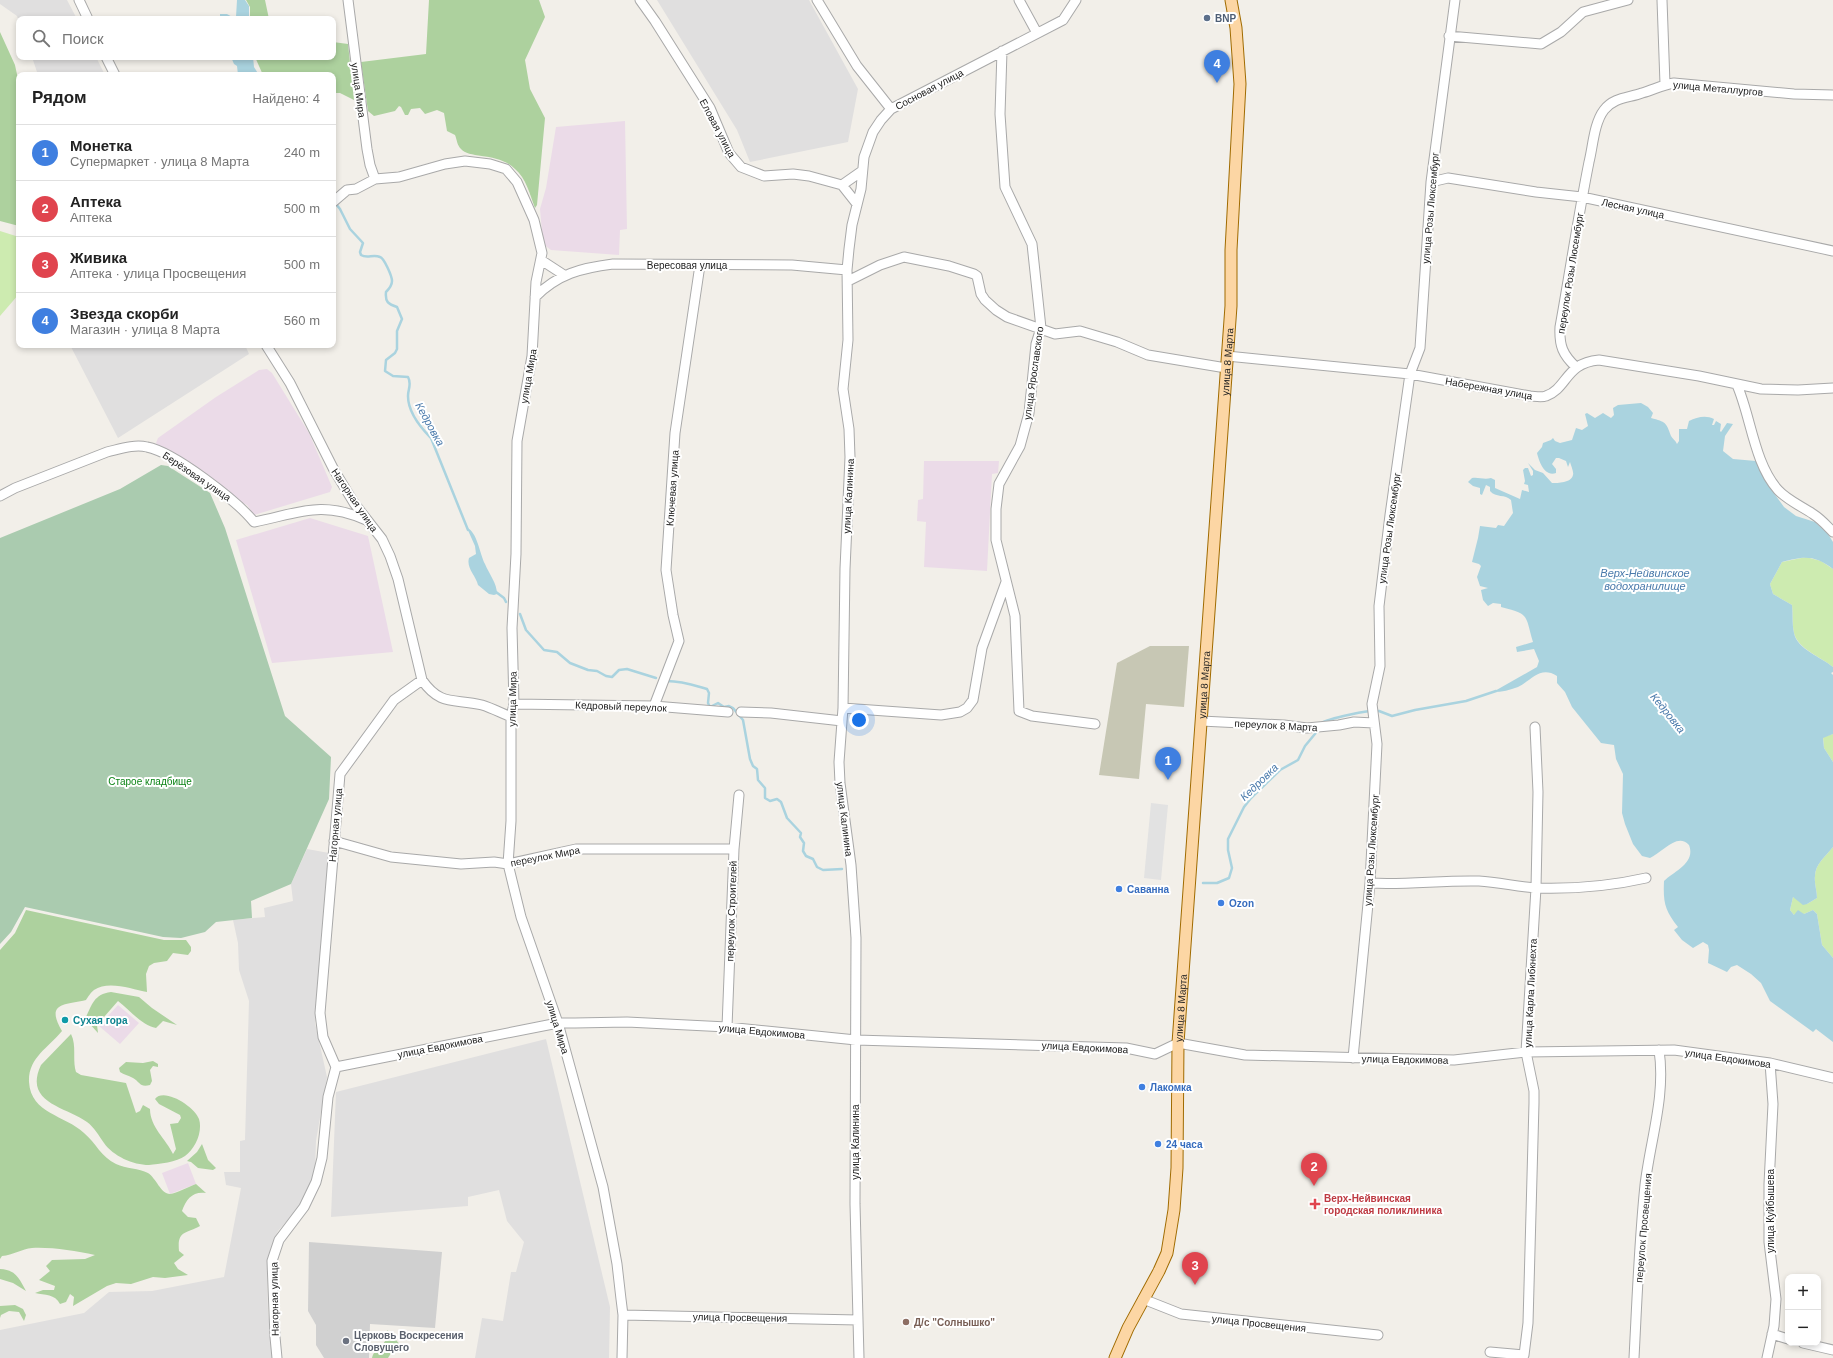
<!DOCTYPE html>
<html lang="ru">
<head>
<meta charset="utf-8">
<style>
  :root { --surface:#fff; --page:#f6f6f6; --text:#222; --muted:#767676; --line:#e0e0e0; --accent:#0f766e }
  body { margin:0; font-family:Arial,sans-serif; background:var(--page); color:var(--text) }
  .controls { position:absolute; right:12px; bottom:12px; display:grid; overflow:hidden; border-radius:8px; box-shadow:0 2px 6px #0003 }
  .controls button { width:36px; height:36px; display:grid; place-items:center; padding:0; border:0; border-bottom:1px solid var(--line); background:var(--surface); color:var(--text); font:20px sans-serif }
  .you { position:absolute; left:859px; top:720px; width:14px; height:14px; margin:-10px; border:3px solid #fff; border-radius:50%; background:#1a73e8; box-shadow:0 0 0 6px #1a73e833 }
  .badge { display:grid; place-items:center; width:26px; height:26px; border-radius:50%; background:var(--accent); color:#fff; font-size:13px; font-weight:700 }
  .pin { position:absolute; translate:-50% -33px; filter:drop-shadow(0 1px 2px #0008) }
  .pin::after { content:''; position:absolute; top:21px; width:14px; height:12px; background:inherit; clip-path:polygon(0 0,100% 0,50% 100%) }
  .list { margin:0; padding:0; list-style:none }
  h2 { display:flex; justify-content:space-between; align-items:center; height:52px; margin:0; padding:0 16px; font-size:17px }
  h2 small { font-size:13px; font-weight:400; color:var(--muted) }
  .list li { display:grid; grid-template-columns:26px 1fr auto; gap:12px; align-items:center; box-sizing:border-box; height:56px; padding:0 16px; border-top:1px solid var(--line) }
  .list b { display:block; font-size:15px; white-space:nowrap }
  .list p { margin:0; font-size:13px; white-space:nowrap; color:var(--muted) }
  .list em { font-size:13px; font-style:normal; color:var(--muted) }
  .icon { flex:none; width:22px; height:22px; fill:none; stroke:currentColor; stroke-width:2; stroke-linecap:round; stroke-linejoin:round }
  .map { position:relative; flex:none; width:1833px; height:1358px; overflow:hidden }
  .search { position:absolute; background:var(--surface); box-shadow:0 2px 6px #0003; left:16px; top:16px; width:320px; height:44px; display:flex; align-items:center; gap:10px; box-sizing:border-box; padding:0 14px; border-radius:8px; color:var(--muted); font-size:15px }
  .panel { position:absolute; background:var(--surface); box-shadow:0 2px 6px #0003; left:16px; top:72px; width:320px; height:276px; border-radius:8px }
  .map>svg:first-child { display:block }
  .residential { fill:#e0dfdf }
  .industrial { fill:#ebdbe8 }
  .religious { fill:#d0d0d0 }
  .construction { fill:#c7c7b4 }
  .grass { fill:#cdebb0 }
  .forest { fill:#add19e }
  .cemetery { fill:#aacbaf }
  .parking { fill:#e2e2e2 }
  .water { fill:#aad3df }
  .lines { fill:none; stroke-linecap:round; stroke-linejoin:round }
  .stream { stroke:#aad3df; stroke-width:2.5 }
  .minor-casing { stroke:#a9a9a9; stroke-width:11 }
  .major-casing { stroke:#a06b00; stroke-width:13 }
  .minor { stroke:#fff; stroke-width:9 }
  .major { stroke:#fcd6a4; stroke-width:11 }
  .service-dot { fill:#5c6f8a; stroke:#fff; stroke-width:1.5 }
  .shop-dot { fill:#3f7fe0; stroke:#fff; stroke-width:1.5 }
  .culture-dot { fill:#0f9aa8; stroke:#fff; stroke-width:1.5 }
  .health-dot { fill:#e0444e; stroke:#fff; stroke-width:1.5 }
  .education-dot { fill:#8d6e63; stroke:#fff; stroke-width:1.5 }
  .worship-dot { fill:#6b7280; stroke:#fff; stroke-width:1.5 }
  .labels { text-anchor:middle; stroke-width:4; stroke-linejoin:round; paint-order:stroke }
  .service-label { font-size:10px; font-weight:bold; fill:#4e5e75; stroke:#fff; text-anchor:start }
  .street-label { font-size:10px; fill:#222; stroke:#fff }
  .park-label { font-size:10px; fill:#0c8416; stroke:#fff }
  .shop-label { font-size:10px; font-weight:bold; fill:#366cbe; stroke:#fff; text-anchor:start }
  .culture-label { font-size:10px; font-weight:bold; fill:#0d838f; stroke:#fff; text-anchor:start }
  .health-label { font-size:10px; font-weight:bold; fill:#be3a42; stroke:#fff; text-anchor:start }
  .education-label { font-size:10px; font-weight:bold; fill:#785e54; stroke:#fff; text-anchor:start }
  .worship-label { font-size:10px; font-weight:bold; fill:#5b616d; stroke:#fff; text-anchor:start }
  .water-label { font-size:11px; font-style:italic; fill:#4a7aab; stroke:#fff }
</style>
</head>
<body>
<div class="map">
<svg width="1833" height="1358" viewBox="0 0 1833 1358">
  <rect width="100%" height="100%" fill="#f2efe9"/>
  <path class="residential" d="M0,0H67L77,19H19V22L17,16L0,4Z
    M657,0H809L858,89L848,142L750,162L737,130Z
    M32,57H96L105,75H38Z
    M70,345H245L249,354L118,438Z
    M307,849L329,853L315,1023L327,1077L316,1141L315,1174L304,1201L278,1231L273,1242L267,1269L268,1312L274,1358H0V1330L84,1313L109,1292L152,1291L224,1277L241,1188L226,1185L224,1172H240V1141L245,1140L249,1001L239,970L238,943L233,920L265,917L264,908L293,901L291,884Z
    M546,1039L610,1307L609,1358H475L482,1318L503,1321L511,1272H516L524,1242L507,1221L499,1190L468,1197V1206L331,1217L336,1092Z"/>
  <path class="industrial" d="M625,121L627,229L620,230L619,255L551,250L543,244L540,209L546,188L556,127Z
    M267,369L272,373L309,433L332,487L330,492L254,515L247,505L234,499L158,446L156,443L158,438L216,397L259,370Z
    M924,461H999L998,473L992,474L987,571L924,567L926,522L917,521L918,500L923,499Z
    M310,518L368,536L393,652L272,663L236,540Z
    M118,1005L139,1023L120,1044L99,1026Z
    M188,1163L196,1184L170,1194L162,1173Z"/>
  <path class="religious" d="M309,1242L442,1252L435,1328L370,1324L369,1358H324L316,1345V1325L308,1311Z"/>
  <path class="construction" d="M1150,646H1189L1184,707L1146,704L1139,779L1099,775L1117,663Z"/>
  <path class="grass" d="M0,231L19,237V294L0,316Z
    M1806,557L1821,561L1833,569V667C1821,657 1798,649 1794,633C1792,624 1793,614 1792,605L1773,594L1770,584L1782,562Z
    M1833,734V762L1824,748L1823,737Z
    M1833,847V958L1822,945L1817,914L1813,910L1804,914L1794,915L1790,910L1793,897L1807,904L1817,898C1817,891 1814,883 1815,876C1815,864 1826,856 1833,847Z"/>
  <path class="forest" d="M246,0H265L269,19H250V7Z
    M429,0H539L545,17L525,60L530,89L545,118L537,205L535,208C530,195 526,178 515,169C498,152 469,159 461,149C457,145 457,140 455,135L447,131L444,113L437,110L425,114L420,108L411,109L408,115H405L401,107L399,106L395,111L374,116L368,111L361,62L426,54Z
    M0,32L15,65L19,84V226L0,221Z
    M333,42L348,44L354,100L340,93H333V75H263L255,57H333Z
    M26,910L164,940H186L191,947V951L188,955L173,953L167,961L154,963L149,966L146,974L147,992C132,989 108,980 94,990C91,992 88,997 86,1000C65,1005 45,1002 62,1031C48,1048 28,1058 29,1082C31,1114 65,1115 84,1133C96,1143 101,1157 116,1164C126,1169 139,1168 148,1173C156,1178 161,1194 170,1194C177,1193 188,1187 196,1184L206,1193C193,1191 186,1199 182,1211L188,1217L196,1218L200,1226C186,1234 177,1230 179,1251L184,1255L174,1263L178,1269L188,1275L165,1278L153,1277L131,1284L116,1283L107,1286L73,1306L74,1297L70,1294L66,1302L60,1304C55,1294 45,1295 35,1293L43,1290H54L55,1286L39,1280L50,1271L46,1266L52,1260L85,1259L95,1255C75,1251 52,1247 32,1248C22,1249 13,1255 2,1256L0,1259V950L15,933Z
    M111,992L139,997L152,1008L177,1025L163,1021L156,1028C141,1025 130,1010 118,1001L97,1025L98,1033L88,1022L86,1017C92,1005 94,994 111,992Z
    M71,1034C77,1046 72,1059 76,1072L81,1075L126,1083L136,1113L140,1111L143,1105L150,1109C150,1127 166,1139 173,1154L176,1149L170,1124L178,1123L181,1118L180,1115L159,1104L155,1099C164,1087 195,1107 199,1119C203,1132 195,1149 185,1156C177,1162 159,1164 149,1165C133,1165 113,1156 104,1143C99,1136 94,1127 87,1122C66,1107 23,1103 41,1065Z
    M153,1061L158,1064V1067L153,1066L150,1070L152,1081L150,1085C140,1088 140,1082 133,1078C128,1075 124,1075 120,1072L119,1068L126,1062L143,1063Z
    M202,1144L208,1160L216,1168L213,1170L198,1168L191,1162L187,1161L197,1152Z
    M0,1269C16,1270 19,1278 26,1291L13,1283L0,1279Z
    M15,1305L23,1309L26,1315L24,1321L19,1312L9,1311L1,1315L0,1318V1306Z
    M387,1330L405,1350L398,1348L393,1350L388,1358H372C375,1345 388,1348 387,1330Z"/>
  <path class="cemetery" d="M161,465L168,466L210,493L225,528L285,716L331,757L329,799L291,884L251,901L252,918L216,922L205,932L181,938L163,937L25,907L11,932L0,944V538L120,489Z"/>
  <path class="parking" d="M1151,803L1168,805L1161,880L1144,878Z"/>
  <path class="water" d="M237,0H245L249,6V19H220V14H227L234,18L236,17Z
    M231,57H253L254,67L259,75H238L237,66L234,64Z
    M1641,403L1648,407L1653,413L1651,418C1666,422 1666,422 1671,436C1672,438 1676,441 1677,444L1679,441V429H1687L1689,421C1697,417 1706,415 1714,419L1712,425H1714L1716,421L1721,424L1720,431L1721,432L1727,423L1733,424L1725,436L1723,451L1733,459L1756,461L1768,485L1784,507L1796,516L1815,522L1828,534L1833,542V569C1814,555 1805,556 1782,562L1770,584L1773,594L1792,605C1793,614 1792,624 1794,633C1797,649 1821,657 1833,667V672L1831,673L1833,675V734L1823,738L1824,748L1833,762V847C1826,856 1815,864 1815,876C1814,883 1817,891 1817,898L1807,904L1803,905L1793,897L1790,910L1794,915L1798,910L1804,914L1813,910L1817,914L1822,945L1833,958V1042L1816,1029L1813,1032L1770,1001L1761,983L1751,974L1737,965L1731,967L1727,972L1708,963L1709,950L1708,945L1703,942L1693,948L1682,940L1674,930L1678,927C1665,910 1663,903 1664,881C1674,871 1696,863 1689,845C1677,832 1662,853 1650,858L1642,856L1633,844L1625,824L1622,813L1623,774L1616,759L1614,745L1601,743L1572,707L1565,692L1557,683V676C1540,665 1531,681 1518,687C1510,690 1502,692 1493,692L1537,667L1539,661L1534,649L1517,652L1516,647L1533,642C1525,615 1530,614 1501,607V604L1493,603L1488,606L1483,600L1481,590L1488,588L1480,586L1477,577L1481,566L1479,564L1472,562L1478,538L1480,526L1496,528L1498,525L1504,526L1513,513L1511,500C1505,494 1496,498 1490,491V487L1486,485L1482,495L1480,494V488L1473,486L1468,482L1472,478C1479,477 1484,480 1491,478L1495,480V488L1520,499L1522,490L1529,492L1528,485L1524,484L1525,481L1523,470L1525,468H1528L1531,476L1533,475V471L1528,463L1535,470L1543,473L1552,483C1558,483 1571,483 1573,475C1574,472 1571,466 1570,462L1568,467L1566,461L1559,458H1556L1552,464L1556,469V473C1544,477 1539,461 1537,453L1542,447L1543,443L1551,440L1553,438L1555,441L1560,443L1572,440L1576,428L1582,430L1588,426L1585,414L1587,413L1595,418L1603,413L1611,418L1614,415L1613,408L1618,405Z
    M467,528C477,531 480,555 485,564C489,574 497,583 497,594L494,595L489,594L478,585C476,576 466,568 469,558L476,554L475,546Z"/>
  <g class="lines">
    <path class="stream" d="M336,204L340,209L350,229L363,243L360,252L361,255C367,259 373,254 380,257C384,258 392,276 392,281C392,286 389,289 386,292C385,302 388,304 397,307L402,319L397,331V349L395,353L386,360L385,371L393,376L408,377C412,384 408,389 408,396C408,412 421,428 431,438L468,530
      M496,592L504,598L506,602
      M520,614L526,630L544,650L557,652L570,663L588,670L597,671L606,676L612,677L619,670L627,669L656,678
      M667,681C682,681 693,685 707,689L709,693L708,703L710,707L718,703L724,707L729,706L733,708L743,720L750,759L753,766L757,769L758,780L765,788V798L770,801L777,799L781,802L787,818L801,833L800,837L804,843L803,851L806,856L813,859L817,867L823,870L842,869
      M1375,711H1379L1392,716L1415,710L1466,701L1496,691
      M1320,724C1325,719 1361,712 1370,711
      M1203,883H1217L1229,878L1232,868L1228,850V839L1244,807L1251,798L1280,770L1298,760L1305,746L1319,729"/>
    <defs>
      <path id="minor" d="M79,0L88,19
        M348,0L367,149L370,165L375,179
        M640,0L655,21L710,108L729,153L741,167L764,176L793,174L809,176L842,185L862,171
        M817,0L857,66L891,109
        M1019,0L1037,33
        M1662,0L1665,84
        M1449,36L1541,44L1561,32L1583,12L1628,0
        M1002,51L1000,114L1005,187L1032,244L1041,328L1036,344L1029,413L1020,446L999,484L996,509V540L1015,616L1019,711L1032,716L1095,724
        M106,57L115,75
        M1431,182L1448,178L1536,192L1582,197L1833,251
        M842,185L857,204
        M333,202L347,190L356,189L375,179L399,177L445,164L465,161L490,164L506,169L517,182L534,220L542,253L536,282L532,356L517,441L516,554L512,628L514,704L511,717V821L508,864L521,917L558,1023L603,1187L617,1264L621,1299L623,1315L622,1358
        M541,260L564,275
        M848,281L880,265L904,257L949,266L974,274L977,276L981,294L985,300L996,310L1007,317L1055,334L1080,331L1117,342L1148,355L1226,368
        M535,297C558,274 581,268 613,264L792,265L847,270
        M266,345L290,383L334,470L354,503L382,539L390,556L398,579L422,680L394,700L340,774L320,1013L323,1037L336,1067L328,1097L322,1158L316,1182L304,1207L279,1240L272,1261L275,1337L277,1358
        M1227,356L1410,374L1530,396C1534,396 1541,398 1546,396C1568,388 1565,363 1599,360L1699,376L1761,389L1798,390L1833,388
        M1576,367C1563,355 1559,346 1560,327C1570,272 1578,217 1589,162C1593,146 1594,123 1604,110C1614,97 1629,98 1642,93C1653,90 1662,85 1674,83L1794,94L1833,95
        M1737,385C1751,417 1754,463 1778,490C1787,500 1801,506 1813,514C1821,519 1827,526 1833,532
        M0,496L15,488L107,452C120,449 134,444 147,447C174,452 237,501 254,522C299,513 322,500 366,520
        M422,680C441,707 454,698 482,705C492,708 501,713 511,717
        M514,704L654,706L728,712
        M654,706L679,641L673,615L666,570L675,433L700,265
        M843,708L941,715L960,712L967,708L973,700L982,648L1006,582
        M741,712L771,713L842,721
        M1201,721L1284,725L1307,728L1339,725L1354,722L1374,723
        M334,841L391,857L461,864L494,862L508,864L576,849H734
        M1370,883C1406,885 1443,880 1479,881C1499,882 1518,887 1537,888C1573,889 1611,886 1646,878
        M727,1027L734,849L739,795
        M1353,1058L1370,883L1377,744L1372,704L1380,666L1379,606L1390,515L1410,374L1420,348L1431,182L1455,0
        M336,1067L558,1023H575L627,1022L727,1027L856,1040L1126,1048L1155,1054L1178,1043L1245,1055L1454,1060L1526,1052L1674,1050L1770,1063L1833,1078
        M1143,1299L1181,1314L1378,1335
        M623,1315L858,1320
        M1772,1334L1788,1339
        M1803,1343L1833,1350
        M1490,1352L1524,1355L1528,1323L1534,1103V1091L1526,1052L1536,888L1538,792L1535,727
        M859,1358L855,1204L856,938L851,865L840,783L839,762L843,708L845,569L850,457L849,429L843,389L848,340L847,270L849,249L852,225L861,189L864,157L873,132L881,120L891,109L1063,20L1076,0
        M1634,1358C1637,1301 1639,1243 1645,1185C1650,1141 1666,1096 1659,1050
        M1767,1358L1774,1326L1776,1299L1769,1242V1184L1773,1104L1770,1063"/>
      <g id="major">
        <path id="s1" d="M1115,1358L1128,1328L1159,1271L1167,1253L1174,1210L1177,1168L1178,1043L1231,306V250L1240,84L1236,28L1231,0"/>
      </g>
    </defs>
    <use href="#minor" class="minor-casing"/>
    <use href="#major" class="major-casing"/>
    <use href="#minor" class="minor"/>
    <use href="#major" class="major"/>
  </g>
  <circle class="service-dot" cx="1207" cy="18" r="4"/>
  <g class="shop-dot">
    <circle cx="1119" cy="889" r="4"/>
    <circle cx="1221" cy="903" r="4"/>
    <circle cx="1142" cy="1087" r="4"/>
    <circle cx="1158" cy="1144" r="4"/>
  </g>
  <circle class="culture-dot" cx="65" cy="1020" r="4"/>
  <path class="health-dot" d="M1313 1198h4v4h4v4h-4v4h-4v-4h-4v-4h4z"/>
  <circle class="education-dot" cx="906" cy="1322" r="4"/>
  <circle class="worship-dot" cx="346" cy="1341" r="4"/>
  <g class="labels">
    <g class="service-label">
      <text x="1215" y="22">BNP</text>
    </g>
    <g class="street-label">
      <text transform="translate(1718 88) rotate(5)" y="4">улица Металлургов</text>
      <text transform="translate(929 89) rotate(-28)" y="4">Сосновая улица</text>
      <text transform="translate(359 90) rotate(82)" y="4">улица Мира</text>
      <text transform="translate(718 128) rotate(62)" y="4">Еловая улица</text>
      <text transform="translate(1430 208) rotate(-85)" y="4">улица Розы Люксембург</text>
      <text transform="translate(1633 208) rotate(12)" y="4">Лесная улица</text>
      <text x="687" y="269">Вересовая улица</text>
      <text transform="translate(1570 273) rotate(-81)" y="4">переулок Розы Люсембург</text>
      <text dy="4" stroke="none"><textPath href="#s1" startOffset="1011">улица 8 Марта</textPath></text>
      <text transform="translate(1033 373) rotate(-82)" y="4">улица Ярославского</text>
      <text transform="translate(528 376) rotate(-80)" y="4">улица Мира</text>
      <text transform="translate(1489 388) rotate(10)" y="4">Набережная улица</text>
      <text transform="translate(197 476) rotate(34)" y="4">Берёзовая улица</text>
      <text transform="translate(672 488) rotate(-86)" y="4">Ключевая улица</text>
      <text transform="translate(848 496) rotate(-87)" y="4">улица Калинина</text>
      <text transform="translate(355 500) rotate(56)" y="4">Нагорная улица</text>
      <text transform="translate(1389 528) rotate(-82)" y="4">улица Розы Люксембург</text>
      <text dy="4" stroke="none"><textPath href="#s1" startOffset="687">улица 8 Марта</textPath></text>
      <text transform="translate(512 699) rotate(-89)" y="4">улица Мира</text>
      <text transform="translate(621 706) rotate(2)" y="4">Кедровый переулок</text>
      <text transform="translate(1276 725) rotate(3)" y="4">переулок 8 Марта</text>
      <text transform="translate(845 819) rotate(83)" y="4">улица Калинина</text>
      <text transform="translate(335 825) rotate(-85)" y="4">Нагорная улица</text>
      <text transform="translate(1371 850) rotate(-86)" y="4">улица Розы Люксембург</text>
      <text transform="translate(545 856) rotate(-11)" y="4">переулок Мира</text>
      <text transform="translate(731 911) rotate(-88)" y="4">переулок Строителей</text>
      <text transform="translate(1530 993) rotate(-87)" y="4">улица Карла Либкнехта</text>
      <text dy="4" stroke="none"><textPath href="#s1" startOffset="363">улица 8 Марта</textPath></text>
      <text transform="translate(558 1027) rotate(73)" y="4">улица Мира</text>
      <text transform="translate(762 1031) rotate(5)" y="4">улица Евдокимова</text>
      <text transform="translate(440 1046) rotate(-11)" y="4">улица Евдокимова</text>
      <text transform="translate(1085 1047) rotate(3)" y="4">улица Евдокимова</text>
      <text transform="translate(1728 1058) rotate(8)" y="4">улица Евдокимова</text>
      <text transform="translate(1405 1059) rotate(1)" y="4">улица Евдокимова</text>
      <text transform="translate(855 1142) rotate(-90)" y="4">улица Калинина</text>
      <text transform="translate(1770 1211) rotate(-90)" y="4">улица Куйбышева</text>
      <text transform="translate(1643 1228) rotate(-85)" y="4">переулок Просвещения</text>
      <text transform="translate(274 1299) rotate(-91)" y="4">Нагорная улица</text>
      <text transform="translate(740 1317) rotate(1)" y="4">улица Просвещения</text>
      <text transform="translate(1259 1323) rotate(6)" y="4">улица Просвещения</text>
    </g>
    <g class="park-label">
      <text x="150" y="785">Старое кладбище</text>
    </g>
    <g class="shop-label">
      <text x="1127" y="893">Саванна</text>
      <text x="1229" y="907">Ozon</text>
      <text x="1150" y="1091">Лакомка</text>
      <text x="1166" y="1148">24 часа</text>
    </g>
    <g class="culture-label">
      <text x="73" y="1024">Сухая гора</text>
    </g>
    <g class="health-label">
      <text x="1324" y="1202">Верх-Нейвинская<tspan x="1324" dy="12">городская поликлиника</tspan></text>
    </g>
    <g class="education-label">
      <text x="914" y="1326">Д/с "Солнышко"</text>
    </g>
    <g class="worship-label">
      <text x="354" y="1339">Церковь Воскресения<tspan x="354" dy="12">Словущего</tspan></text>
    </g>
    <g class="water-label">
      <text transform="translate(430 424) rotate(61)" y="4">Кедровка</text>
      <text x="1645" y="577">Верх-Нейвинское<tspan x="1645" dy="13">водохранилище</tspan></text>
      <text transform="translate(1668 713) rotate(51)" y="4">Кедровка</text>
      <text transform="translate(1259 782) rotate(-44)" y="4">Кедровка</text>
    </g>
  </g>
</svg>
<div class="controls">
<button>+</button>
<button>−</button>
</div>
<div class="you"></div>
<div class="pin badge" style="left:1168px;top:780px;background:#3f7fe0">1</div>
<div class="pin badge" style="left:1314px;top:1186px;background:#e0444e">2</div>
<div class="pin badge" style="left:1195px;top:1285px;background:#e0444e">3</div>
<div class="pin badge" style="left:1217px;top:83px;background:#3f7fe0">4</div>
<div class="search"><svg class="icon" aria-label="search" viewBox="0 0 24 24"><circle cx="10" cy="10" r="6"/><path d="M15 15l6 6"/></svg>Поиск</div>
<section class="panel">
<h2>Рядом<small>Найдено: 4</small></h2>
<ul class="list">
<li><span class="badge" style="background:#3f7fe0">1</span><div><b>Монетка</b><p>Супермаркет · улица 8 Марта</p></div><em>240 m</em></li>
<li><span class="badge" style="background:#e0444e">2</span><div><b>Аптека</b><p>Аптека</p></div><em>500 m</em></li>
<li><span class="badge" style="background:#e0444e">3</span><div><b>Живика</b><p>Аптека · улица Просвещения</p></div><em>500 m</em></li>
<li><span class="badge" style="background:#3f7fe0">4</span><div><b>Звезда скорби</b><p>Магазин · улица 8 Марта</p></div><em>560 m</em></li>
</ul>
</section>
</div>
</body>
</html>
